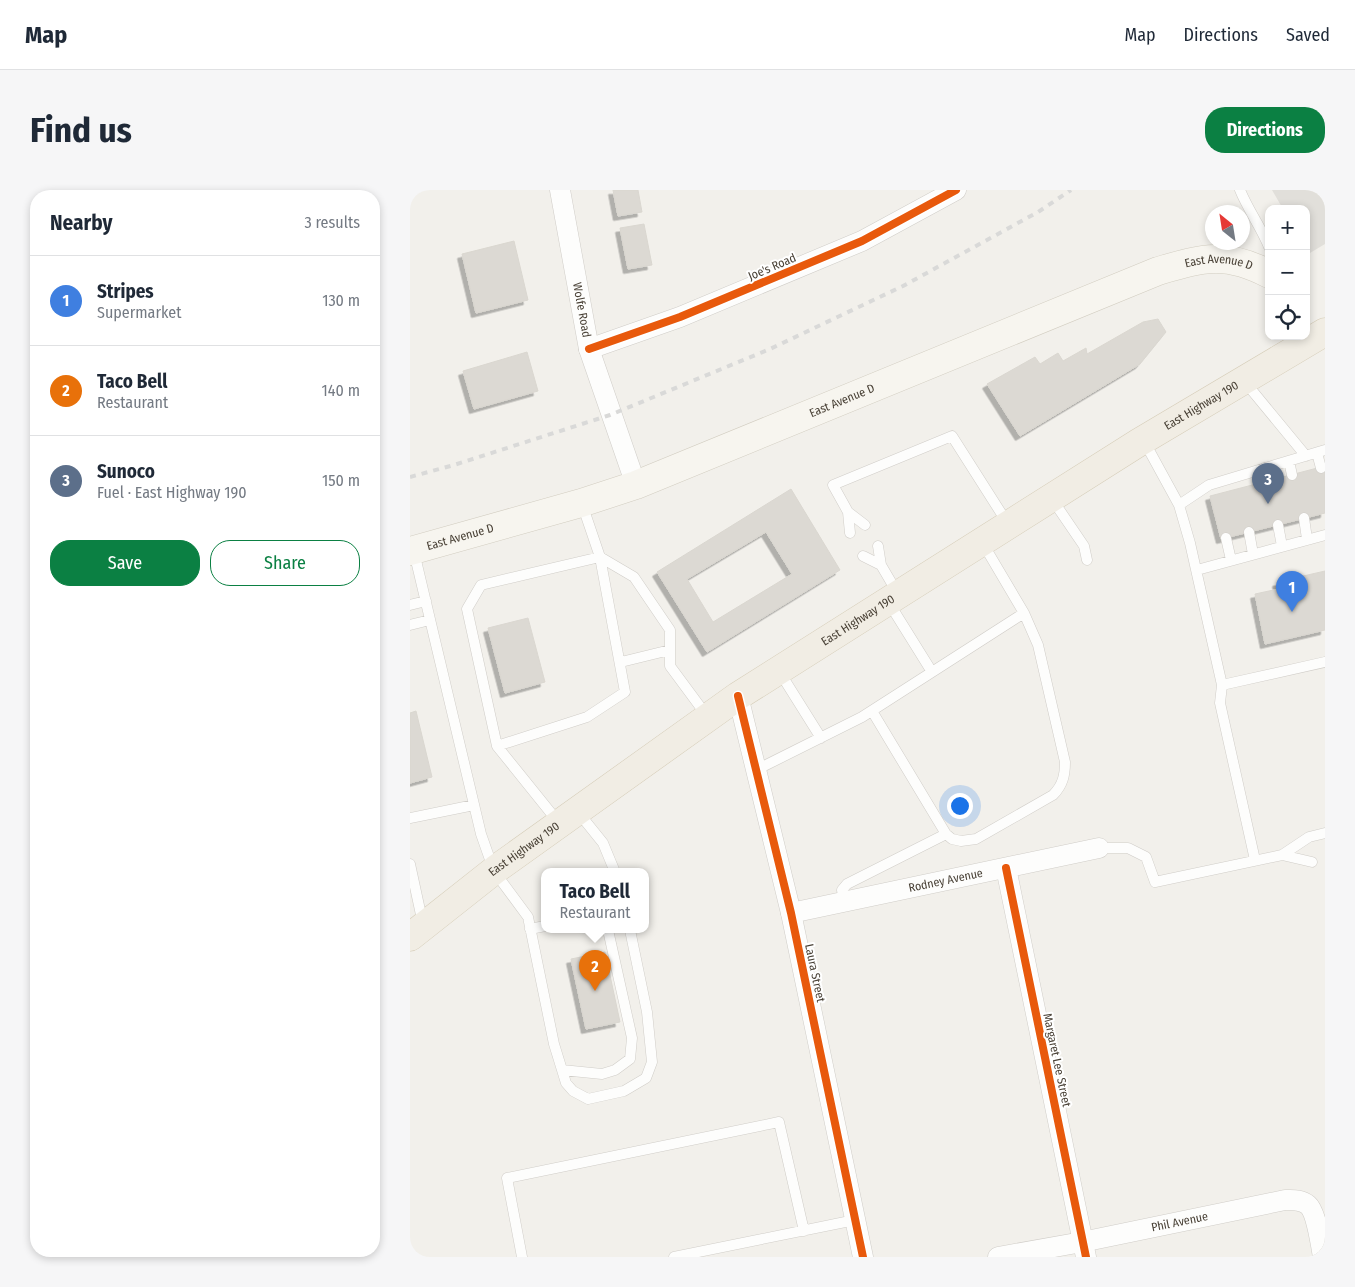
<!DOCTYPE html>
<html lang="en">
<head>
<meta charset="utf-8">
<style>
  :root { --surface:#fff; --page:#f6f6f7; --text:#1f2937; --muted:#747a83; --line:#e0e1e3; --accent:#0b8043 }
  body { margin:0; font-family:"Fira Sans Condensed",sans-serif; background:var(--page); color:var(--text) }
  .controls { position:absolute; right:15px; top:15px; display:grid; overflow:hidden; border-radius:10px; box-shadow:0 2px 8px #0003 }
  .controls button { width:45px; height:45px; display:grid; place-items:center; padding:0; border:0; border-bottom:1px solid var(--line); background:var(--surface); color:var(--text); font:25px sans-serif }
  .compass { position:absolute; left:795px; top:15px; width:45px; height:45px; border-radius:50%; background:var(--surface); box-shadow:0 2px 8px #0003; rotate:330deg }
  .you { position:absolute; left:549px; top:615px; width:18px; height:18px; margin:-12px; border:4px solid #fff; border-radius:50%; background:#1a73e8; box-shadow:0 0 0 8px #1a73e833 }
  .badge { display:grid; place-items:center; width:32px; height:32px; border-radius:50%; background:var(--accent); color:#fff; font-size:16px; font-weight:700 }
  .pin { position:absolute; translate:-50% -41px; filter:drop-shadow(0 1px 2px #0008) }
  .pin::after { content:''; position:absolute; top:26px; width:18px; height:15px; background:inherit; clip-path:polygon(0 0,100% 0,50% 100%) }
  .popup { position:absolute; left:131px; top:678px; width:108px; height:65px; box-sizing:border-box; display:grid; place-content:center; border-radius:10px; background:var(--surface); filter:drop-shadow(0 1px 4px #0005); font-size:16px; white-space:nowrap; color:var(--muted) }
  .popup b { font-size:19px; color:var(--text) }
  .popup::after { content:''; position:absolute; left:50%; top:100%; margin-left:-10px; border:10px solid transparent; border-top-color:var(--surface) }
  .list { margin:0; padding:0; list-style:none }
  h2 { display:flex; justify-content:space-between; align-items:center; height:65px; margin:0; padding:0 20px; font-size:21px }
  h2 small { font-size:16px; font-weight:400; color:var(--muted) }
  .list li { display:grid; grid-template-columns:32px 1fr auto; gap:15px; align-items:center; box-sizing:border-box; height:90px; padding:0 20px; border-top:1px solid var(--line) }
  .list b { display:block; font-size:19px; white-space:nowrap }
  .list p { margin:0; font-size:16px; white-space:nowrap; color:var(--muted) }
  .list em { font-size:16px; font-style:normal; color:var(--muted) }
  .actions { display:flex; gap:10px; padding:15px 20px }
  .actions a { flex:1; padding:11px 0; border:1px solid var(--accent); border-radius:20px; text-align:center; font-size:18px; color:var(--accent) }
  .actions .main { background:var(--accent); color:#fff }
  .icon { flex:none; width:28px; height:28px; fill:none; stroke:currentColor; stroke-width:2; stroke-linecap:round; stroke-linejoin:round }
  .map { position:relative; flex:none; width:915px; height:1067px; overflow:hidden; border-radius:20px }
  header { display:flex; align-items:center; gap:30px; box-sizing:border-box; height:70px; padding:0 25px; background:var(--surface); border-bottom:1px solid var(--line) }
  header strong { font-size:24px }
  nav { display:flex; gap:28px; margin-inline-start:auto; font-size:18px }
  .intro { display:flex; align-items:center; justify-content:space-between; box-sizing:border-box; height:120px; padding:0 30px }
  h1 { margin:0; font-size:35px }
  .button { padding:12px 22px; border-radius:20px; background:var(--accent); color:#fff; font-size:18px; font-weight:700 }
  main { display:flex; gap:30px; padding:0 30px }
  aside { flex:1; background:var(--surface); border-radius:20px; box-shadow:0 2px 8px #0003 }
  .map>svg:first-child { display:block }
  .parking { fill:#e1dfda }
  .building { fill:#dcd9d3; stroke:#dad7d0; fill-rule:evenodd; filter:url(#shadow) }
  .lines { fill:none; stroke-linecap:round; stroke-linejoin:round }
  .lane-casing { stroke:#d0cdc8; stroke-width:11 }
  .street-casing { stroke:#d0cdc8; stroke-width:21 }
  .secondary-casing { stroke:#d2cdc1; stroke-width:29 }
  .primary-casing { stroke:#d5ccb7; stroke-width:29 }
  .lane { stroke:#fdfdfc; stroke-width:10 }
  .street { stroke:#fdfdfc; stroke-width:20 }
  .secondary { stroke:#f7f5ef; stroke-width:28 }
  .primary { stroke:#f1ede4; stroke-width:28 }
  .rail { stroke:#d9d9d8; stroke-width:4; stroke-dasharray:6 6; stroke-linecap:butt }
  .cycleway-casing { stroke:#fff; stroke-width:11 }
  .cycleway { stroke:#e8590c; stroke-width:8 }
  .labels { text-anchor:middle; stroke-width:4; stroke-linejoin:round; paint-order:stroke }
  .street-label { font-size:12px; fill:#494136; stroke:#fff }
</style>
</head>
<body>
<header>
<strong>Map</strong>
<nav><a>Map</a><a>Directions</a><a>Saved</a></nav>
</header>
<div class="intro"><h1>Find us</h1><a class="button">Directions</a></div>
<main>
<aside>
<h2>Nearby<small>3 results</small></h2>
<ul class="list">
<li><span class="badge" style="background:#3f7fe0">1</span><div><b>Stripes</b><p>Supermarket</p></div><em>130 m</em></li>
<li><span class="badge" style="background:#e8710a">2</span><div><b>Taco Bell</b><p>Restaurant</p></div><em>140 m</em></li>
<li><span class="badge" style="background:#5c6f8a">3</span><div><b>Sunoco</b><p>Fuel · East Highway 190</p></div><em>150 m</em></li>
</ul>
<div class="actions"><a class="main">Save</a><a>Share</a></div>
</aside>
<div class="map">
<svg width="915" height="1067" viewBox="0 0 915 1067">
  <defs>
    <filter id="shadow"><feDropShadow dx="-4.5" dy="4.5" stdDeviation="0" flood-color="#0004"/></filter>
  </defs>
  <rect width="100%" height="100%" fill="#f2f0eb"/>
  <path class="parking" d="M862,0H915V54L900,63L896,56V19H873Z"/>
  <path class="building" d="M203,0H228L232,22L208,26Z
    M234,34L242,75L218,79L210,38Z
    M104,51L118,110L66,123L52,64Z
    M748,129L756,142L730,174L610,246L577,194L625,167L630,174L648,163L653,171L676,158L677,164L733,132Z
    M117,162L128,201L64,219L53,181Z
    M915,276V323L811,349L800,306Z
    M381,299L430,380L297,462L247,382ZM356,342L382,384L303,432L277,389Z
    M915,381V440L855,454L845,404L868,399L867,392Z
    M118,428L135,492L95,503L78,438Z
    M6,521L22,587L0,593V523Z
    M195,762L210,832L176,839L161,769Z"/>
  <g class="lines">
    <defs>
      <path id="lane" d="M830,0C838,20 851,37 859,57
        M835,192L896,266
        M734,251L769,315L780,353L812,495L810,513L845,670
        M907,263L911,278
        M879,271L882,285
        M854,278L857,291
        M642,309L674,356L677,370
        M769,315L799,295L915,260
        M438,322L440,343
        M894,328L897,349
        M455,335L438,322L423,295L542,246L598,334
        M868,335L872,356
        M839,342L843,364
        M816,348L821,370
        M468,356L471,375L488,404
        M4,362L71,644L84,681L118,727L144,854L156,893L163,901L178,909L214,901L236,888L242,872L237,822L220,740
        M453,366L471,375
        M190,367L224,387L260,440V476L297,526
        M787,380L915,345
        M479,413L522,482
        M0,415L16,411
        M0,435L20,430
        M211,472L260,460
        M369,481L411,548
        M812,495L915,472
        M462,521L536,644L542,649L551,651L566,649L643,605C653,595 655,585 655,572L628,455L614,423
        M87,556L177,527L215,502L190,367
        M346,580L452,527L614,423L572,352
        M168,622L193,653L205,682
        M0,628L64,615
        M149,633L87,556L57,419L71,395L190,367L172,314
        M689,658H718L736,667L745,692L872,665
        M902,672L872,665L899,647L915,643
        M0,674L13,734
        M434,712L432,700L437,694L536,644
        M120,739L135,736
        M152,880L192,884L205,880L220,869L222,848L198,740
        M112,1067L97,988L369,932L394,1041
        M264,1067L445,1030"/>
      <g id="street">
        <path id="s1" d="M150,0L179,159L226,295"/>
        <path d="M179,159L270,127L452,51L546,0"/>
        <path d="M328,506L381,723L453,1067"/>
        <path d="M596,678L676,1067"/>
        <path id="s2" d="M381,723L689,658"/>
        <path id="s3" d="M588,1067L672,1052L875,1010C883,1010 891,1009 898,1015C906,1022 911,1055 913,1067"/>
      </g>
      <g id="secondary">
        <path id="s4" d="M0,361L171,313L226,295L748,81C793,68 815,61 859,84"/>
      </g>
      <g id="primary">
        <path id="s5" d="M0,747L86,679L328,506L728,253L915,142"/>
      </g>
    </defs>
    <use href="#lane" class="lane-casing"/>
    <use href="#street" class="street-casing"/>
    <use href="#secondary" class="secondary-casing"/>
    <use href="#primary" class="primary-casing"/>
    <use href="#lane" class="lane"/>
    <use href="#street" class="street"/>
    <use href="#secondary" class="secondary"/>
    <use href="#primary" class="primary"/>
    <path class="rail" d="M0,287L44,275L200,225L360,159L493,96L628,22L661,0"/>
    <defs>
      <path id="cycleway" d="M179,159L270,127L452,51L546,0
        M328,506L381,723L453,1067
        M596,678L676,1067"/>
    </defs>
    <use href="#cycleway" class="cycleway-casing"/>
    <use href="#cycleway" class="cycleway"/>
  </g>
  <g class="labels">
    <g class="street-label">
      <text transform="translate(362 77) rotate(-23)" y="4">Joe's Road</text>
      <text dy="4" stroke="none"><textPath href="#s4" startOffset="862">East Avenue D</textPath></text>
      <text dy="4" stroke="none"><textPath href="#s1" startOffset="122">Wolfe Road</textPath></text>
      <text dy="4" stroke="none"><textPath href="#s4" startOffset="458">East Avenue D</textPath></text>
      <text dy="4" stroke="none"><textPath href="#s5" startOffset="954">East Highway 190</textPath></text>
      <text dy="4" stroke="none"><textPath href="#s4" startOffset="52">East Avenue D</textPath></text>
      <text dy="4" stroke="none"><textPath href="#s5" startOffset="549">East Highway 190</textPath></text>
      <text dy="4" stroke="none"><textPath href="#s5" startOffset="144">East Highway 190</textPath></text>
      <text dy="4" stroke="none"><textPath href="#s2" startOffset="158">Rodney Avenue</textPath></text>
      <text transform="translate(405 783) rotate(78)" y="4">Laura Street</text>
      <text transform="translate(647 870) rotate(78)" y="4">Margaret Lee Street</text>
      <text dy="4" stroke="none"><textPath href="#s3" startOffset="185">Phil Avenue</textPath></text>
    </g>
  </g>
</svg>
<div class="controls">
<button>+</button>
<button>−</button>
<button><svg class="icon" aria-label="locate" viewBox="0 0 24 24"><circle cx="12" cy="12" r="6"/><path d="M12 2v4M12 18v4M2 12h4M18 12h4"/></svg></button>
</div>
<svg class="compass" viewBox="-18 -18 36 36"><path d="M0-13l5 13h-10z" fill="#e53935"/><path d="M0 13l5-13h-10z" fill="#747a83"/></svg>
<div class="you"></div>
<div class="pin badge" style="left:882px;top:422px;background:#3f7fe0">1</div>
<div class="pin badge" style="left:185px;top:801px;background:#e8710a">2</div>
<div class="popup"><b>Taco Bell</b>Restaurant</div>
<div class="pin badge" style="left:858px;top:314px;background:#5c6f8a">3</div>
</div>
</main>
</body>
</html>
